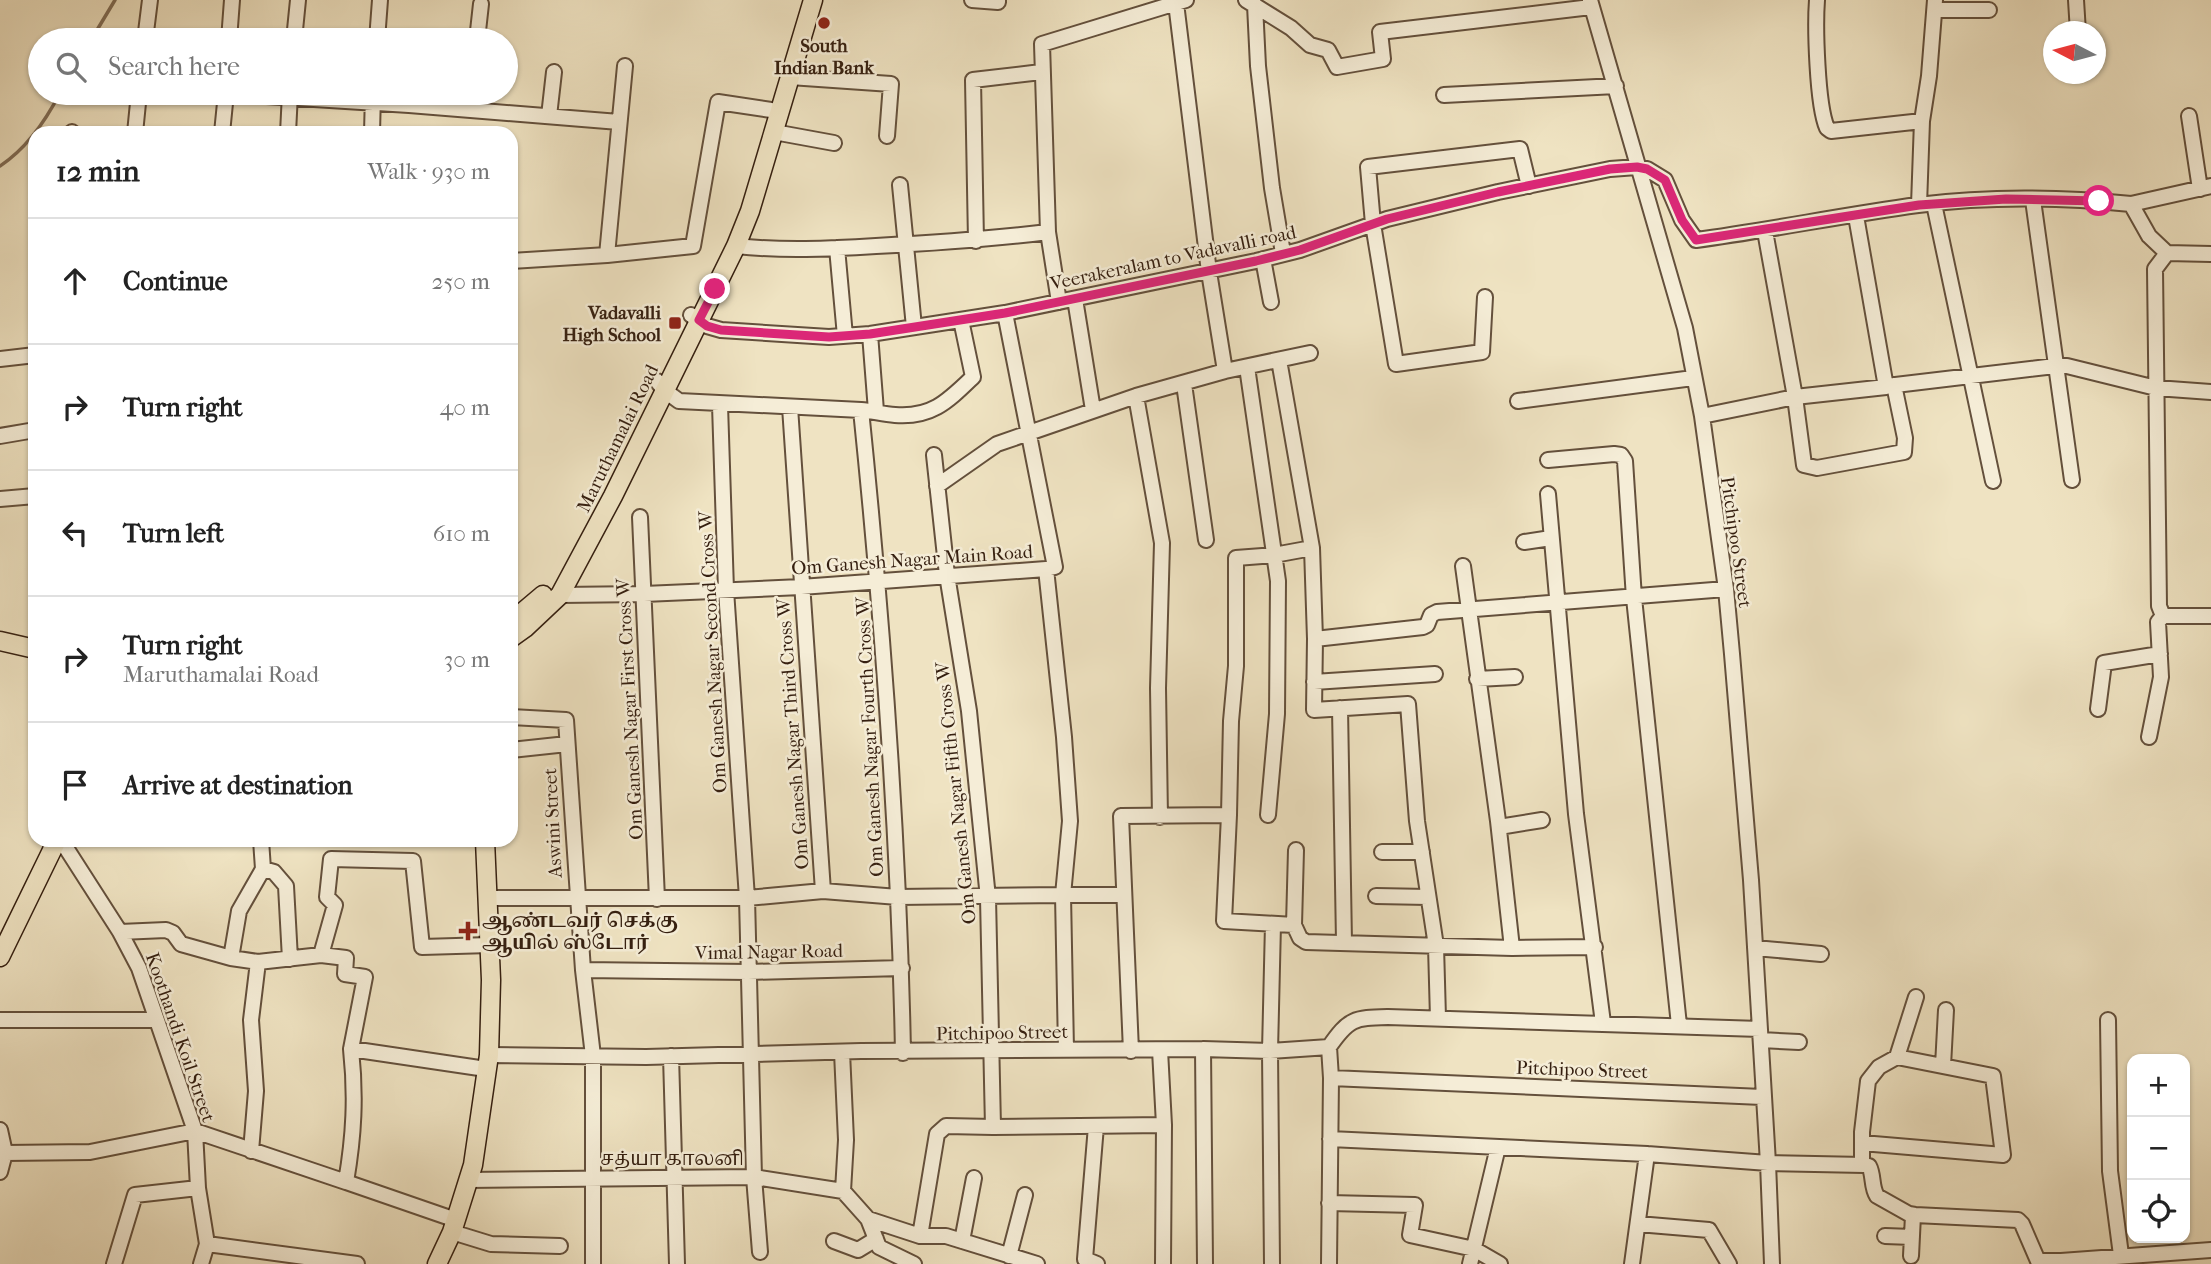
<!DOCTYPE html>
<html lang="en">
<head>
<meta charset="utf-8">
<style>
  :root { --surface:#fff; --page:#f6f6f6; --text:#222; --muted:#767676; --line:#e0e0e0 }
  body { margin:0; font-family:"IM FELL French Canon","Noto Serif Tamil",serif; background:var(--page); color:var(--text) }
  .controls { position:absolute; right:21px; bottom:21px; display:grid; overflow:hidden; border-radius:14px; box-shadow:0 2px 5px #0004 }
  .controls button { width:63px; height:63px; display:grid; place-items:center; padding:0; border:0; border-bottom:2px solid var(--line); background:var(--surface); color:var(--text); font:35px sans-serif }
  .compass { position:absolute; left:2043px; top:21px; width:63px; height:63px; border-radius:50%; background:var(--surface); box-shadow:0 2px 5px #0004; rotate:276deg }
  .stop { position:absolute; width:21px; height:21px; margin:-16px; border:5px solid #db2777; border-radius:50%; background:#fff }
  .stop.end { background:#db2777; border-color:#fff; box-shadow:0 2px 7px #0008 }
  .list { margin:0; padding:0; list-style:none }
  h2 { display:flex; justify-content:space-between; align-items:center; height:91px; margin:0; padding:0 28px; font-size:30px }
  h2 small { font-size:23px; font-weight:400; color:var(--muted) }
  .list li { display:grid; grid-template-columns:46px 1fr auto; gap:21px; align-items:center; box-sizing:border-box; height:126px; padding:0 28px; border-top:2px solid var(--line) }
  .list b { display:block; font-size:26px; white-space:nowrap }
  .list p { margin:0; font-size:23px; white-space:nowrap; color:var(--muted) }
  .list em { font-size:23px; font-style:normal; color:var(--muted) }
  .icon { flex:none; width:38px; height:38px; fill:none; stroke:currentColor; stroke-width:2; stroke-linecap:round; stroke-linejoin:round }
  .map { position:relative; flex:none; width:2211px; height:1264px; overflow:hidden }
  .search { position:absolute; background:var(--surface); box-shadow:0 2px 5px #0004; left:28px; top:28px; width:490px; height:77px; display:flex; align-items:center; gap:18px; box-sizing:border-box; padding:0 24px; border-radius:38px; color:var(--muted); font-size:26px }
  .panel { position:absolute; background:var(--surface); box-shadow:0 2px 5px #0004; left:28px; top:126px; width:490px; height:721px; border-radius:21px }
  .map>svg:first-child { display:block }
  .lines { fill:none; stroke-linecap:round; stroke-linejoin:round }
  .stream { stroke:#7f6c56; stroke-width:3.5 }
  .minor-casing { stroke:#64503c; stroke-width:18 }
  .major-casing { stroke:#351f10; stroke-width:21 }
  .minor { stroke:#f5edd7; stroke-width:14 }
  .major { stroke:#efe3c2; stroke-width:18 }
  .route { stroke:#db2777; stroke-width:9 }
  .poi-dot { fill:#8f2418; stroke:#f5edd7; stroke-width:2.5 }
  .labels { text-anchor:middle; stroke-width:5; stroke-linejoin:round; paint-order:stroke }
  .poi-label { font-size:19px; font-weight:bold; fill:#351f10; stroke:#f5edd7 }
  .street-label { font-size:19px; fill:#351f10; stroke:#f5edd7 }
</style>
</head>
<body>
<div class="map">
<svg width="2211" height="1264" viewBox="0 0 2211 1264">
  <rect width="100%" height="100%" fill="#efe3c2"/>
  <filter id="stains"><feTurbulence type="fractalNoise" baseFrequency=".00286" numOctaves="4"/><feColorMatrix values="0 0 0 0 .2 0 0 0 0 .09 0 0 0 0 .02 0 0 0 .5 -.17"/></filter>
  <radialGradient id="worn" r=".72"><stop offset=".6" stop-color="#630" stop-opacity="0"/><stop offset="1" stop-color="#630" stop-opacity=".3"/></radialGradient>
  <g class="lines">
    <path class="stream" d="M91,40L115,0
      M0,166C26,149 46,120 60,93"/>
    <defs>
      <path id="minor" d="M972,0L998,2V0
        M1246,0L1291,28L1310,45L1328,50L1337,67L1383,59L1380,32L1591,7
        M1590,0L1685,328L1702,416L1726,589L1732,654L1751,880L1768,1163L1772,1264
        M1817,0C1815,26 1817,105 1827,128L1831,131L1922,121
        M2076,0L2078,32
        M1255,5L1258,66L1272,188L1283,253
        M1935,10H1989
        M145,40L150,0
        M229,40L232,0
        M294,40L298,0
        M377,40L380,0
        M477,40L481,4
        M790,77L891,84L887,136
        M218,93L409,105L619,122
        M1444,95L1616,86
        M469,110L471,93
        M549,116L554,72
        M2189,116L2200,189
        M774,132L834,143
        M72,133V132
        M135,133L139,93
        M222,133L226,93
        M288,133L290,93
        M372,133L373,93
        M900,185L914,327
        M2033,200L2072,480
        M1934,204L1993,481
        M2131,204L2211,186
        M1919,205L1922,121L1929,76L1935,0
        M1765,231L1795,397L1804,465L1817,468L1904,452L1905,438L1894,385
        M976,241L973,80L1041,72
        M736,246C782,251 829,249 876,246C934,243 991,239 1048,232
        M837,248L845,336
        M607,255L625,66
        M1263,259L1271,302
        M511,261L607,255L693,246L718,102L771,110
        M1485,297L1482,352L1396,364L1373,224L1368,167L1520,149L1529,186
        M1075,299L1093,410
        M1059,302L1048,232L1042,44L1186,0
        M1005,313L1055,567L1046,569
        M691,315L707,326L721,330L829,337L870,334L1005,313L1256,261L1300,250L1387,219L1498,192L1610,169L1637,167L1647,169L1665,180L1682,220L1696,240C1770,230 1844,215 1918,205C1988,196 2061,197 2131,204L2149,236L2167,253L2211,254
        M870,334L876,411
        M0,359L35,355
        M1279,360L1312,548
        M1247,367L1278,581L1277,714L1268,815
        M1225,371L1310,353
        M657,381L664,390L679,401L861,410C883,624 899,838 903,1053
        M1184,384L1206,540
        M1887,386L2055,366H2067L2156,388L2211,392
        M1136,396L1225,371L1209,272L1176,3
        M1518,401L1693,378
        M790,407L823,891
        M861,410C872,411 883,414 895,415C932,418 948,401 973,377L961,320
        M1702,416L1795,397L1886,387L1856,216
        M0,436L35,430
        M934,455L947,575L969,711L988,898L993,1127L1164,1125L1160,1050
        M1548,460L1614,454L1621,455L1625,461L1634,598L1679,1025
        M937,486L997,444L1136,396L1162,543L1158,688L1160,817
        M1548,494L1576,814L1603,1023
        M0,499L35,496
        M640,517L657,899
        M1524,542L1551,538
        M1463,566L1498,821L1512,948L1595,947
        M560,595L644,594L801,587L1046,569L1064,737L1070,821L1063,895H1124
        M2163,616H2211
        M1315,639L1314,710L1408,704L1417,821L1436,946L1438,1018
        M1477,679L1515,677
        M1314,682L1435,674
        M1340,708L1344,942
        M2098,709L2104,663L2160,654
        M511,717L566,720L583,970L748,972L902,968
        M2149,737L2161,677L2158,622L2163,616L2159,606L2155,269L2167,253
        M511,750L567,744
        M1229,815L1224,921L1294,925L1300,938L1306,942L1512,948
        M1499,827L1542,820
        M61,840L120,932L139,968L195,1131L198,1188L207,1244L201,1264
        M261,840L263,869L239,911L231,958L258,962L321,955L335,905L327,897L331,859L413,861L422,947L490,945
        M1382,852H1422
        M263,869L274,872L286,886L290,959
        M1376,896L1428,897
        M487,898H747L823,891L898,897L1063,895L1066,1050
        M1294,925L1296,850
        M120,932L166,930L173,933L181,944L231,958
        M1755,948L1821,954
        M321,955L346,958L345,974L365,977L351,1049
        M583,970L593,1056V1264
        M0,1020H156
        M2108,1020L2110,1171L2121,1255
        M1761,1040L1799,1042
        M1329,1047C1349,1018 1354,1018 1388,1017L1760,1029
        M1203,1049L1205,1264
        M1131,1051L1121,816L1229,815L1231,721L1236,666V558L1274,555L1312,548L1315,639L1423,627L1427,625L1431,615L1437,612L1726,589
        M842,1052L846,1140L843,1191
        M489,1055L646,1057L861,1051L1203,1049L1270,1051L1329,1047L1331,1078L1762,1097
        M671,1056L677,1264
        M1897,1057L1916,997
        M1943,1066L1946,1010
        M1096,1126L1085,1259L1097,1264
        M0,1130L5,1153L0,1172
        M1330,1139L1647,1154L1768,1163L1864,1165L1869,1166C1874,1175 1871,1187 1877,1196L1909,1214L1915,1215L2018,1220L2022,1224L2038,1261H2061
        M251,1151L256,1091L251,1020L258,962
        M5,1153L90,1152L195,1131L346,1182C354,1135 356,1096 351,1049L486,1069
        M1862,1165V1132L1868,1081L1879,1067L1897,1057L1993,1076L2003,1155L1862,1143
        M468,1180L754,1177L747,898L726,590L720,405
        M346,1182L456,1220
        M1329,1203L1415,1205L1410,1235L1474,1249L1500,1264
        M868,1219L879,1247L914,1264
        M1638,1224L1709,1230L1729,1264
        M452,1232L491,1244L560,1246
        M920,1236L937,1134L946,1126L993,1127
        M1885,1236L1912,1237
        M834,1241L858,1250L876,1239
        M962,1241L974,1178
        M207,1244L357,1264
        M760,1252L754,1177L843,1191L868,1219L920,1236H946L1037,1264
        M1009,1256L1025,1195
        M1911,1256L1913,1215
        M114,1264L135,1195L198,1188
        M1163,1264L1164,1125
        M1272,1264L1270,1051L1273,924
        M1329,1264L1331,1078
        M1470,1264L1498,1147
        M1632,1264L1647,1154
        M2061,1264V1261L2211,1250"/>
      <path id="major" d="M511,622L543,595
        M511,638L525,628L560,595L613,496L736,246L750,211L813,0
        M0,641L35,649
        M0,957L57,840
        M437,1264L452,1232L473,1165L489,1055L491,980L485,840"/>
    </defs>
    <use href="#minor" class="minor-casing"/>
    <use href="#major" class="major-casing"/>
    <use href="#minor" class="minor"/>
    <use href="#major" class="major"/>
  </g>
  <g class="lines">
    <path class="route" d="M715,289L699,320L707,326L721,330L829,337L870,334L1005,313L1256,261L1300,250L1387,219L1498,192L1610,169L1637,167L1647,169L1665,180L1682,220L1696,240L1919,205L2006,199L2099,201"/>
  </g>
  <g class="poi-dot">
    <circle cx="824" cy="23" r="7"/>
    <rect x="668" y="316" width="14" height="14" rx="3.5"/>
    <path d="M464.5 920.5h7v7h7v7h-7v7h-7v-7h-7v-7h7z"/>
  </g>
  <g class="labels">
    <g class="poi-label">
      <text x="824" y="52">South<tspan x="824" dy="22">Indian Bank</tspan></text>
      <text x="661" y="319" text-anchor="end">Vadavalli<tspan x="661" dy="22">High School</tspan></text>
      <text x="482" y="927" text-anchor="start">ஆண்டவர் செக்கு<tspan x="482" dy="22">ஆயில் ஸ்டோர்</tspan></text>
    </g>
    <g class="street-label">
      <text transform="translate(1173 257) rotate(-12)" y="7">Veerakeralam to Vadavalli road</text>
      <text transform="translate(617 438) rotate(-64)" y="7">Maruthamalai Road</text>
      <text transform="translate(1737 542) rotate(82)" y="7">Pitchipoo Street</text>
      <text transform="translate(912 559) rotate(-4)" y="7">Om Ganesh Nagar Main Road</text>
      <text transform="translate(712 652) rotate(-93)" y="7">Om Ganesh Nagar Second Cross W</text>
      <text transform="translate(629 709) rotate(-93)" y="7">Om Ganesh Nagar First Cross W</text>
      <text transform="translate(792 734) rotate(-94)" y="7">Om Ganesh Nagar Third Cross W</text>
      <text transform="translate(869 737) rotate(-93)" y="7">Om Ganesh Nagar Fourth Cross W</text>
      <text transform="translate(955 793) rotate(-96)" y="7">Om Ganesh Nagar Fifth Cross W</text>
      <text transform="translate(552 823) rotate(-93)" y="7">Aswini Street</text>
      <text transform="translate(769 951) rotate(-1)" y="7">Vimal Nagar Road</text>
      <text transform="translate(1002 1032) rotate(-1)" y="7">Pitchipoo Street</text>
      <text transform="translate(181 1037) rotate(71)" y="7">Koothandi Koil Street</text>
      <text transform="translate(1582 1069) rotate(2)" y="7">Pitchipoo Street</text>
      <text x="672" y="1165">சத்யா காலனி</text>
    </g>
  </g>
  <rect width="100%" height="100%" filter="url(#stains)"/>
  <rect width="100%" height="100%" fill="url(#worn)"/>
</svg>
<div class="controls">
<button>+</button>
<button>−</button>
<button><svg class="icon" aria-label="locate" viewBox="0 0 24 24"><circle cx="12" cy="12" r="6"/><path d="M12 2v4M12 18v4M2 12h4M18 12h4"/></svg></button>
</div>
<svg class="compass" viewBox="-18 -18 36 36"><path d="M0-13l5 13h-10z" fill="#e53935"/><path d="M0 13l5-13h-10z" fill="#767676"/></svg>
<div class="stop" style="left:2099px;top:201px"></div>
<div class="stop end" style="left:715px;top:289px"></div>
<div class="search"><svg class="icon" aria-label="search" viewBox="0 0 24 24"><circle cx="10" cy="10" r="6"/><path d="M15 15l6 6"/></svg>Search here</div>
<section class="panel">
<h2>12 min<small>Walk · 930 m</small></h2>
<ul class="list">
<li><svg class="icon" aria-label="ahead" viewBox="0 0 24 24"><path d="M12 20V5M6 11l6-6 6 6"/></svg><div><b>Continue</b></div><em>250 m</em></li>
<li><svg class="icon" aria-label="right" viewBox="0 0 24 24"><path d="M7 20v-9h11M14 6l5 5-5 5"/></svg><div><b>Turn right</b></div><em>40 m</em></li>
<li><svg class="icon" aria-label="left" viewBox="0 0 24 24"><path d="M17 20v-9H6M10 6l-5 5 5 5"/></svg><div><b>Turn left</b></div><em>610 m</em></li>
<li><svg class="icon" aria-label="right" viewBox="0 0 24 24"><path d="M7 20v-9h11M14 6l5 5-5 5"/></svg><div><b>Turn right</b><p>Maruthamalai Road</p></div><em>30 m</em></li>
<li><svg class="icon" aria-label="arrive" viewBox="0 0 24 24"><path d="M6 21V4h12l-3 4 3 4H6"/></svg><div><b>Arrive at destination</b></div></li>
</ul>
</section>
</div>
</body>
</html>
